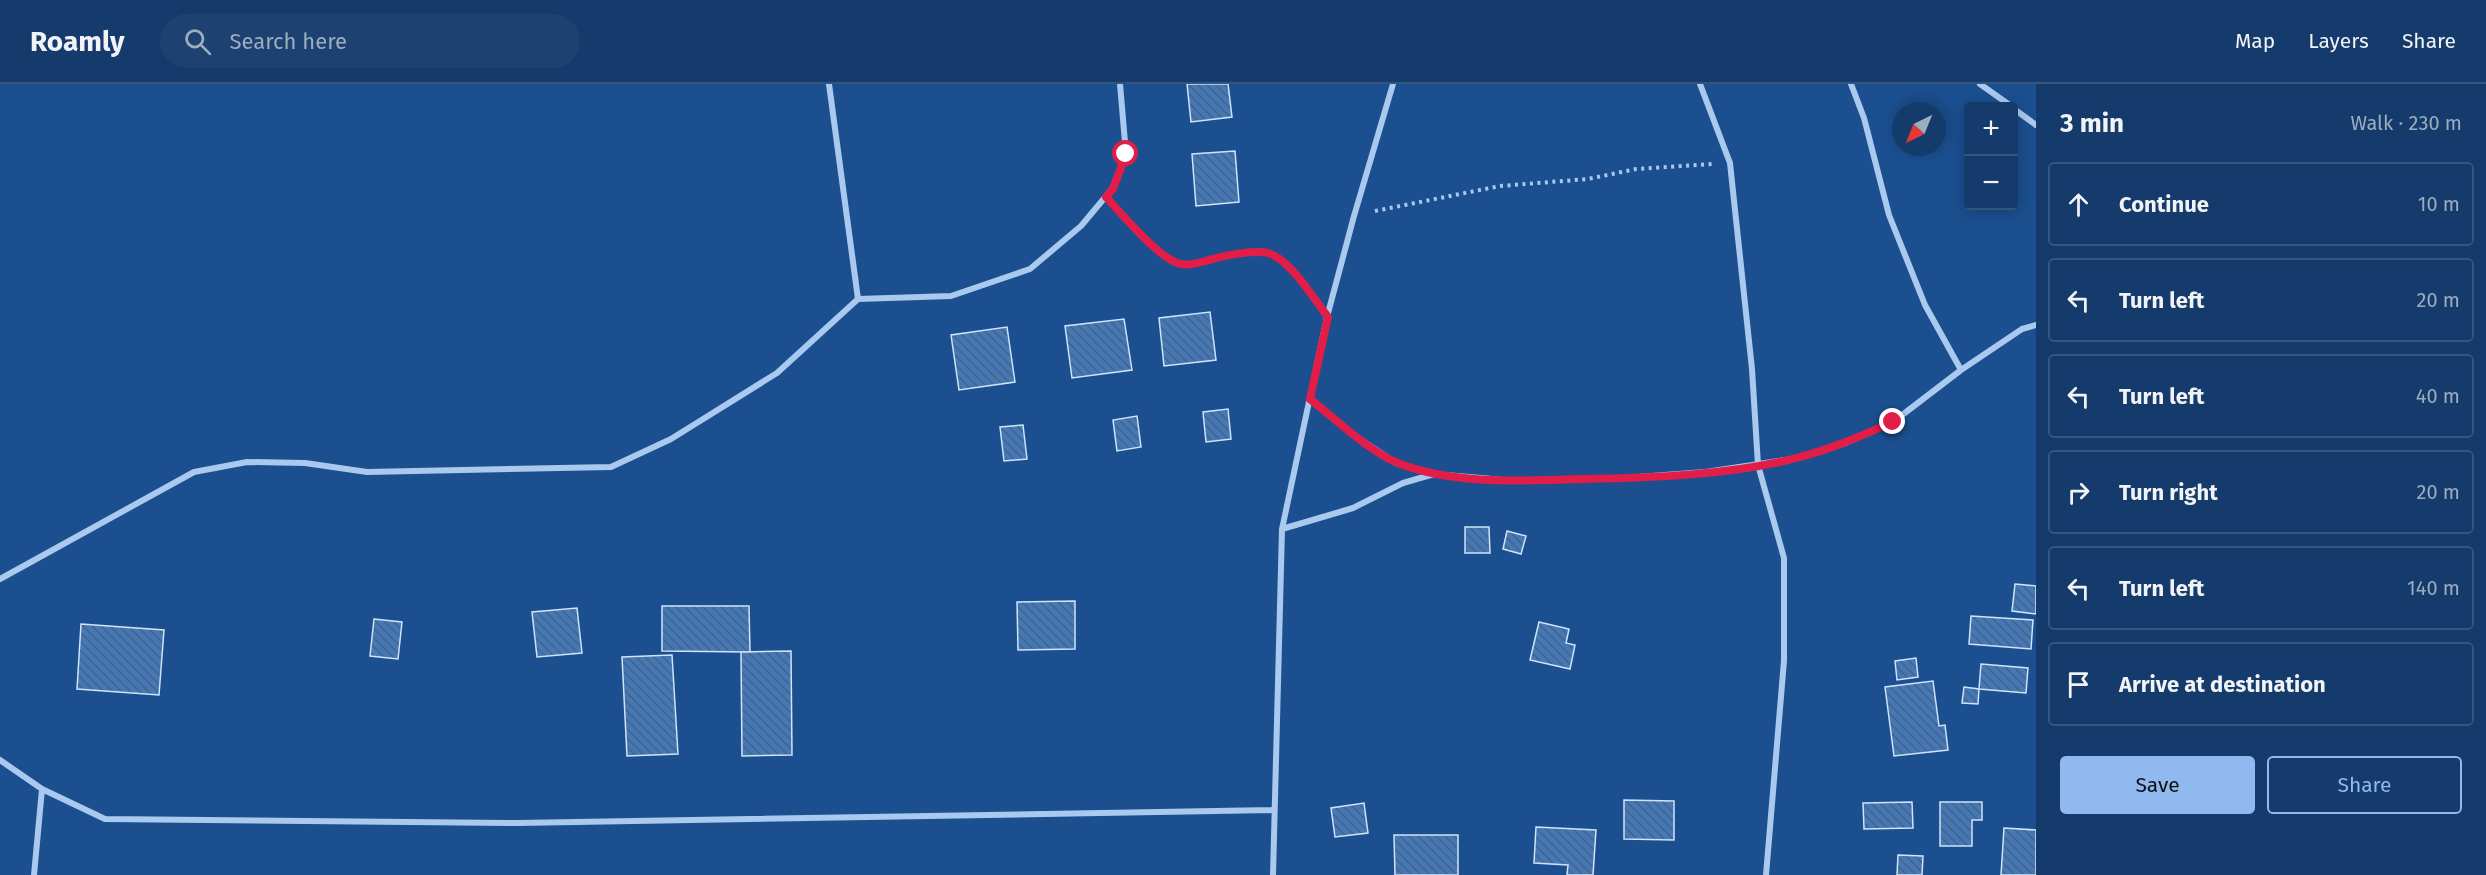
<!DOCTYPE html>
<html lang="en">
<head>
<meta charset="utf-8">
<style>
  :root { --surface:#143b6b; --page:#1d4271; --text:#f1f3f6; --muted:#9dadc1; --line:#33557e; --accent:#90b9f0 }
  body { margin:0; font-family:"Fira Sans",sans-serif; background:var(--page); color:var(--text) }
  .controls { position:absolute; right:18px; top:18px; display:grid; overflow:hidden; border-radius:6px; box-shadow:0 3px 15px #0003 }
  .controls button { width:54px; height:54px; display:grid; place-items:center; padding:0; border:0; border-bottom:2px solid var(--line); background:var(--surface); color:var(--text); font:30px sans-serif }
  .compass { position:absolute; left:1892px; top:18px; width:54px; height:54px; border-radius:50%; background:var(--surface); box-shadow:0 3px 15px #0003; rotate:223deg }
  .stop { position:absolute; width:18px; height:18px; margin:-14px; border:4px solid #e11d48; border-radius:50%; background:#fff }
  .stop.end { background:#e11d48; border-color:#fff; box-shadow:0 2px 6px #0008 }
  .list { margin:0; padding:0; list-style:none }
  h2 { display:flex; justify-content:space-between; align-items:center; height:78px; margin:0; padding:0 24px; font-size:26px }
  h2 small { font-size:20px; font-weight:400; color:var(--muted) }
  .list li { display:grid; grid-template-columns:39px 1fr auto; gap:18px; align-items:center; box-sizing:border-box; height:84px; margin:0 12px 12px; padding:0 12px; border:2px solid var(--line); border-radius:6px }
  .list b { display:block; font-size:22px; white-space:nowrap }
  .list em { font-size:20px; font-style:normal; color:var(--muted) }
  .actions { display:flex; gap:12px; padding:18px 24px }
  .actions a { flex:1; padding:14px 0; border:2px solid var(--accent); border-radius:6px; text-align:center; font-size:21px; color:var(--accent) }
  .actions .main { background:var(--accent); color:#111 }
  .icon { flex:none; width:33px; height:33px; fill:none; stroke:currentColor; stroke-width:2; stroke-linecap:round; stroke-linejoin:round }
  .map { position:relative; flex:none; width:2036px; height:791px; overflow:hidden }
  header { display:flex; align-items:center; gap:36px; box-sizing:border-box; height:84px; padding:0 30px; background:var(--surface); border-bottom:2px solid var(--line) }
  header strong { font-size:28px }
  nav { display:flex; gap:33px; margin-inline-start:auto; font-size:21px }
  .search { width:420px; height:54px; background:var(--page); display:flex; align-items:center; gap:15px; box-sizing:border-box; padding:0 21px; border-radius:33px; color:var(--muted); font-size:22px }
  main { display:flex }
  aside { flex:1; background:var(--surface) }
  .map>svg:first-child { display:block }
  .building { fill:url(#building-back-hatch); stroke:#cfe3fa; stroke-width:1.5 }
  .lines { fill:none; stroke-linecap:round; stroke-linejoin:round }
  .path { stroke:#a9c9ee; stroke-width:4; stroke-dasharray:3 4.5; stroke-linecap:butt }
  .minor { stroke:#a9c9ee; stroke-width:6 }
  .route { stroke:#e11d48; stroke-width:8 }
</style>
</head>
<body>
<header>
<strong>Roamly</strong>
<div class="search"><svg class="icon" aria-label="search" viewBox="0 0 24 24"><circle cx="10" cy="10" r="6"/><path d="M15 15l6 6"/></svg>Search here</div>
<nav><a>Map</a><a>Layers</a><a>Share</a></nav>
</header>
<main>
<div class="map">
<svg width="2036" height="791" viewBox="0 0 2036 791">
  <defs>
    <pattern id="building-back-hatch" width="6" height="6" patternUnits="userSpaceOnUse" patternTransform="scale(1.5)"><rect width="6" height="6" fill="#4478b7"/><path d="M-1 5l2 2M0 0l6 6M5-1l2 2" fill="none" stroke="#486282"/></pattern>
  </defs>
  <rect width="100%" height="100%" fill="#1b4f8f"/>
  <path class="building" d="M1187,0H1228L1232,33L1191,38Z
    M1235,67L1239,118L1196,122L1192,70Z
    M1210,228L1216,276L1164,282L1159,234Z
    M1124,235L1132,286L1072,294L1065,242Z
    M1007,243L1015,298L959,306L951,251Z
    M1228,325L1231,355L1206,358L1203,328Z
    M1137,332L1141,363L1117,367L1113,336Z
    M1023,341L1027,375L1004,377L1000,343Z
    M1465,443H1489L1490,469H1465Z
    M1507,447L1526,452L1521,470L1503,465Z
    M2015,500L2036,502V530L2012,527Z
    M1075,517V565L1018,566L1017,518Z
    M662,522H749L750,568L662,567Z
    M577,524L582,569L537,573L532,528Z
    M1971,532L2033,536L2031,565L1969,560Z
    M374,535L402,538L398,575L370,572Z
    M1539,538L1569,545L1566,559L1575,561L1570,585L1530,576Z
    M81,540L164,546L159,611L77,605Z
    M791,567L792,671L742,672L741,568Z
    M672,571L678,670L627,672L622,573Z
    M1916,574L1918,593L1897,596L1895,577Z
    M1981,580L2028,584L2026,609L1979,605Z
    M1933,597L1939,642L1945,641L1948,666L1894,672L1885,603Z
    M1964,603L1979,605L1978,620L1962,619Z
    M1624,716L1674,717V756L1624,755Z
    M1912,718L1913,744L1864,745L1863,719Z
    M1940,718H1982V736H1972V762H1940Z
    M1364,719L1368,749L1335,753L1331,724Z
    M1536,743L1596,746L1593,791H1567L1568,781L1534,779Z
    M2004,744L2036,746V791H2001Z
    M1394,751H1458V791H1395Z
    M1898,771L1923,772L1922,791H1897Z"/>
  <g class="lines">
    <path class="path" d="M1375,127L1500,102L1588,95L1636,85L1712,80"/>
    <path class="minor" d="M829,0L858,215
      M1700,0L1730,79L1752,285L1758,381L1784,474V577L1766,791
      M1851,0L1864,34L1889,131L1925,221L1961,286
      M1980,0L2011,22
      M2014,25L2036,41
      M1106,113C1123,131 1155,170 1177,179C1189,183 1201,178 1213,175C1226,171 1255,166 1268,169C1290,175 1314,215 1327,233
      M1310,315L1355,352L1396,379L1434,390
      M1282,445L1353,424L1403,399L1434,390L1516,397L1624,394L1706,388L1798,374L1843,360L1893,338L1961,286L2022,245L2036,241
      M0,495L194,388L247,378L305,379L367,388L611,383L671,355L777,289L858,215L951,212L1030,185L1081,142L1112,105L1126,70L1120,0
      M0,676L42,705L105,735L518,739L1274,726
      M34,791L42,705
      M1273,791L1282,445L1327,233L1354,132L1393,0"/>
  </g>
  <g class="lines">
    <path class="route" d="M1126,70L1113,105L1106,113C1123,131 1155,170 1177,179C1189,183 1201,178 1213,175C1226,171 1255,166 1268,169C1290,175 1314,215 1328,233L1310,315C1333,333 1371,369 1398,379C1453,401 1524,397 1583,395C1650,394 1735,391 1800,373C1832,365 1863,351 1893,338"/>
  </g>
</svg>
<div class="controls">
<button>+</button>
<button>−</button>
</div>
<svg class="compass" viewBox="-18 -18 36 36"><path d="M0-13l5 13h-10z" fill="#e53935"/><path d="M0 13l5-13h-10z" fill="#9dadc1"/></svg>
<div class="stop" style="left:1126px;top:70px"></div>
<div class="stop end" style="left:1893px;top:338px"></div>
</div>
<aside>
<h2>3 min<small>Walk · 230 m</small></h2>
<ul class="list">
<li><svg class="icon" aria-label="ahead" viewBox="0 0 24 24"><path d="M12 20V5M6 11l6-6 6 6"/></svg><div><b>Continue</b></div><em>10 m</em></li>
<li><svg class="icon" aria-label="left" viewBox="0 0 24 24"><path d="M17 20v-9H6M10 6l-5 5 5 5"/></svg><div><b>Turn left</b></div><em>20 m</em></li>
<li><svg class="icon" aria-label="left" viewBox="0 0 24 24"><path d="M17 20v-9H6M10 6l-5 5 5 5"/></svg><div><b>Turn left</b></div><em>40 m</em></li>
<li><svg class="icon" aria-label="right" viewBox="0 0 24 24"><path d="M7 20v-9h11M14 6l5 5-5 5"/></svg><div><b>Turn right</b></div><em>20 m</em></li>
<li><svg class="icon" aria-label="left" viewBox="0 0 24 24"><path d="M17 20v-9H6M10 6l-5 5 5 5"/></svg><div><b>Turn left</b></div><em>140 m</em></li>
<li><svg class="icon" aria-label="arrive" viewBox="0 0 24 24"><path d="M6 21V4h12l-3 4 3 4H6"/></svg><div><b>Arrive at destination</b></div></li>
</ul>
<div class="actions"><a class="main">Save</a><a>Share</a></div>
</aside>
</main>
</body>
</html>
